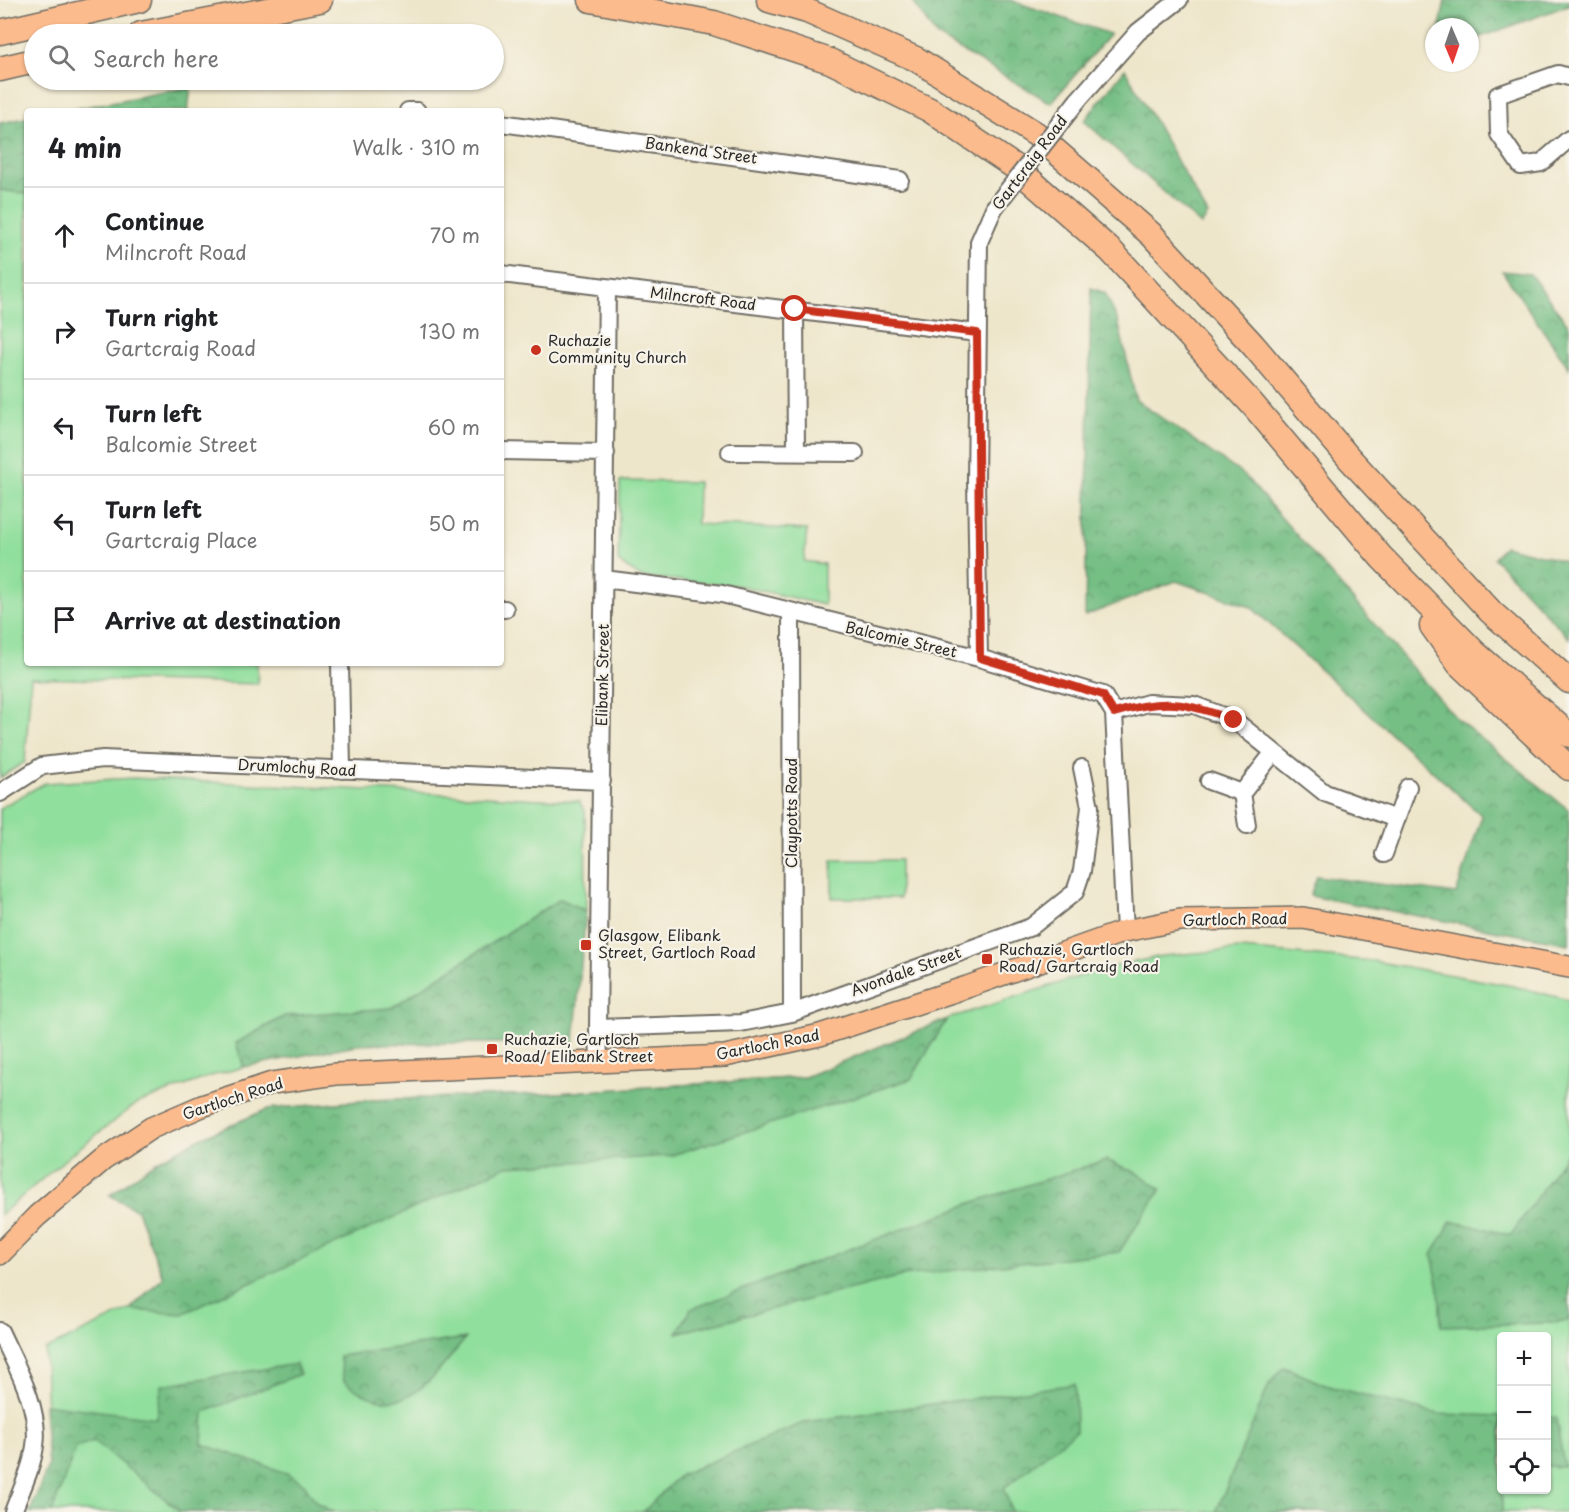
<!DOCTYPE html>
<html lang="en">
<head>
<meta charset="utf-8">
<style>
  :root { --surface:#fff; --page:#f6f6f6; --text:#202124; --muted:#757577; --line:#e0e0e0 }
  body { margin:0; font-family:"Playpen Sans",sans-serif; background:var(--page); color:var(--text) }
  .controls { position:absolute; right:18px; bottom:18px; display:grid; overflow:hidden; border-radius:6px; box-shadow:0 2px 4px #0004 }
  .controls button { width:54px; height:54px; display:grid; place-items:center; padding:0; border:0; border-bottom:2px solid var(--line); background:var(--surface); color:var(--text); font:30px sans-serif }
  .compass { position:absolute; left:1425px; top:18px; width:54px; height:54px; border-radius:50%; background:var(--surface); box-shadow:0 2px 4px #0004; rotate:178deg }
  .stop { position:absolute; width:18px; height:18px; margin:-14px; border:4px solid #c8321e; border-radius:50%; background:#fff }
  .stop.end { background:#c8321e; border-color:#fff; box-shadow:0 2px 6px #0008 }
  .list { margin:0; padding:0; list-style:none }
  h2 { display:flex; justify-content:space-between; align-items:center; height:78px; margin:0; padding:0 24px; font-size:26px }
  h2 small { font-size:20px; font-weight:400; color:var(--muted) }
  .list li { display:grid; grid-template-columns:39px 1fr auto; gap:18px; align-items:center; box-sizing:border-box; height:96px; padding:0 24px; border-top:2px solid var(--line) }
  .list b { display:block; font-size:22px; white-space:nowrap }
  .list p { margin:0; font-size:20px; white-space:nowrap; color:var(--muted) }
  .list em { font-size:20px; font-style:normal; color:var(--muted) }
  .icon { flex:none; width:33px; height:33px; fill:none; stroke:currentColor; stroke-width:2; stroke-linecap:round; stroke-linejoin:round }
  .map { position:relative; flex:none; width:1569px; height:1512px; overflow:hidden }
  .search { position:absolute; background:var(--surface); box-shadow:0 2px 4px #0004; left:24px; top:24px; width:480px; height:66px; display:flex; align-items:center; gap:15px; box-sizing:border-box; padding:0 21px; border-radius:33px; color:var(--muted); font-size:22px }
  .panel { position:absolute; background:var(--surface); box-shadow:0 2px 4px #0004; left:24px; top:108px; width:480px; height:558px; border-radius:6px }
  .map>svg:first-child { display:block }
  .green { fill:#91df9d; stroke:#5e8564; stroke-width:1.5; fill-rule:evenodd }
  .forest { fill:url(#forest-crowns); stroke:#507458; stroke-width:1.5 }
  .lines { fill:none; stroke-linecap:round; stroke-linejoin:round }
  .minor-casing { stroke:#6f6c63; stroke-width:20 }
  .major-casing { stroke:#6f6c63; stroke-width:24 }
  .highway-casing { stroke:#6f6c63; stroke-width:27 }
  .minor { stroke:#fff; stroke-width:16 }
  .major { stroke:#fbbb8d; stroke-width:21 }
  .highway { stroke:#fbbb8d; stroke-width:24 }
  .minor-bridge-casing { stroke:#6f6c63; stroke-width:20; stroke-linecap:butt }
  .minor-bridge { stroke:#fff; stroke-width:16 }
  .route { stroke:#c8321e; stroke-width:8 }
  .poi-dot { fill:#c8321e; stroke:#f7f3e8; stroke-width:2 }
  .labels { text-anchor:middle; stroke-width:4.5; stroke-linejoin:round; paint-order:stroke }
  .street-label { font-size:15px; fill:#2b2b2b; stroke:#f7f3e8 }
  .poi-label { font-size:15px; fill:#2b2b2b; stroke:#f7f3e8; text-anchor:start }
</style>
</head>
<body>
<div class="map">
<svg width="1569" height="1512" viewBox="0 0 1569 1512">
  <defs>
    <pattern id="forest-crowns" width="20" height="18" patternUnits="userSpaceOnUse" patternTransform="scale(1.5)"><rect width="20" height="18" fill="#74be84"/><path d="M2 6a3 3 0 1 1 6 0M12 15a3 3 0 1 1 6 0" fill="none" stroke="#5f9b6c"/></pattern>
  </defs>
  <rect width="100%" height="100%" fill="#f7f3e8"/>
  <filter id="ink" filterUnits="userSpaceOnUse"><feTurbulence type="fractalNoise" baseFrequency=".0167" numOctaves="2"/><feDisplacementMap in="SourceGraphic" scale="12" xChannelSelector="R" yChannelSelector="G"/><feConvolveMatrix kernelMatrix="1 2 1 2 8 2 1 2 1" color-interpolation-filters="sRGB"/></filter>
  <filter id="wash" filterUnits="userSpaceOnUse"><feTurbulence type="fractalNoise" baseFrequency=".008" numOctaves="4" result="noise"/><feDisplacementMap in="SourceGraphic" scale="24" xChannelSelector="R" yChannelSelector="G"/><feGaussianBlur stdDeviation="1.35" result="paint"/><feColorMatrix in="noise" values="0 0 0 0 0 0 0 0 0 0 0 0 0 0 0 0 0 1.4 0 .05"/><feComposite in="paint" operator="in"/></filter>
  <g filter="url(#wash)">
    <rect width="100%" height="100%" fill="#eee6ca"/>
    <path class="green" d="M27,118V663H257L258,684L31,678L25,762L0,778V123Z
      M620,481L698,482L697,524L807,530L804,561L824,564V605L741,586L641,577L618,562Z
      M134,778L579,801L585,812L586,911L560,899L391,1009L285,1016L236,1043L244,1067L211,1076L138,1103L75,1151L0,1215V808L45,783Z
      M832,860H900V898H832Z
      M1241,949L1373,961L1513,986L1569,1000V1512H30L48,1466L45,1350L129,1310L163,1277L137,1210L110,1195L156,1162L201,1138L268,1109L372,1100L542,1094L805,1077L947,1019L1106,968L1162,956ZM1502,1336H1546V1490H1502Z"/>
    <path class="forest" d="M912,0H1010L1110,34L1051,103L936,36Z
      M1445,0H1569V5L1470,41V27H1440Z
      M1125,69L1208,215L1201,225L1084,121Z
      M191,87L188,111H63Z
      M27,118V194L0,190V123Z
      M1502,271L1530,274L1569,326V368Z
      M1091,288L1105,293L1118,321L1136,400L1245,476L1456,718L1569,810V944L1310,896L1317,876L1456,894L1482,816L1251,607L1176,581L1085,616Z
      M1504,546L1569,562V638L1494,558Z
      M560,899L586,911L574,1042L361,1044L244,1067L236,1043L285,1016L391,1008Z
      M947,1019L911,1079L669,1156L507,1166L182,1314L130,1310L163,1277L137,1210L110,1195L156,1162L201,1138L268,1109L372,1100L542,1094L805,1077Z
      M1569,1150V1320L1549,1323L1441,1326L1439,1288L1432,1255L1451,1221L1511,1235Z
      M1106,1160L1139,1174L1161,1189L1119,1252L902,1276L677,1333L691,1309L974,1202Z
      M466,1338C431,1380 401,1429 344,1381L339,1356Z
      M296,1364L300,1374L204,1412L202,1444L289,1474L304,1484L316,1502L333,1512H181L94,1441L76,1447L52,1512H30L48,1466L44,1404L156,1418L162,1385Z
      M1284,1367L1325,1385L1438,1414L1501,1416L1502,1512H1216L1269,1385Z
      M1075,1384L1076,1431L1004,1488L1012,1512H643L680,1475L805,1422Z
      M1547,1417L1556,1418L1564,1467L1547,1466Z"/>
  </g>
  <g filter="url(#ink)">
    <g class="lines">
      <defs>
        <path id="minor" d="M1569,77L1558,74L1498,95L1499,134L1521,166L1541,163L1569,139
          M1078,100L1138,32L1179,0
          M408,111H417
          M501,123L900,180
          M501,274L977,333
          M795,309L796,452
          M501,451L606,453
          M730,452L855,453
          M604,579L722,594L979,658L1103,695L1114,713L1125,931
          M501,609H505
          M791,612L792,1013
          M979,658L976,481L979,242L994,208
          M340,663L342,770
          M1114,713L1148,703L1194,705L1234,720L1325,793L1396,819
          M1209,781L1242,793L1247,825
          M0,793L42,766L103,759L602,781
          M1242,793L1274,752
          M1384,854L1408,787
          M598,1028L741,1023L792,1013L1031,927L1075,892L1082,871L1090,807L1082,768
          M599,1063L598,1028L607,288
          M0,1331C15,1364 41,1408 35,1446C32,1469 21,1490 13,1512"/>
        <path id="major" d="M0,1254L37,1216L103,1160L151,1128L202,1106L272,1083L336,1074L725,1056L820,1035L967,987L1125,931L1180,920L1303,918L1569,967"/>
        <path id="highway" d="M591,0L714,23L830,61L930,110L1015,167L1111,251L1253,405L1381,557L1474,652L1569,735
          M769,0L807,11L916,59L1036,134L1152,235L1253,345L1349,458L1491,612L1569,681
          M0,32L139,0
          M141,34L320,0
          M0,69L34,61
          M1432,626L1459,664L1569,768"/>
      </defs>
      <use href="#minor" class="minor-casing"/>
      <use href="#major" class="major-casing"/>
      <use href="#highway" class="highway-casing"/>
      <use href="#minor" class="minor"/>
      <use href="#major" class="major"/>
      <use href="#highway" class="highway"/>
      <defs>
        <path id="minor-bridge" d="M994,208L1078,100"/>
      </defs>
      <use href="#minor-bridge" class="minor-bridge-casing"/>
      <use href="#minor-bridge" class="minor-bridge"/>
    </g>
  </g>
  <g class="lines" filter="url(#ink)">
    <path class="route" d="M795,309L977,333L980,658L1103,695L1114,713C1165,698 1185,702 1234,720"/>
  </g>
  <g class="poi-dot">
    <circle cx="536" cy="350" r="6"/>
    <rect x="580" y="939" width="12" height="12" rx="3"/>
    <rect x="981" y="953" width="12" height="12" rx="3"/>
    <rect x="486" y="1043" width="12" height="12" rx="3"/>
  </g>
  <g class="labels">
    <g class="street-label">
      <text transform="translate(701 151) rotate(8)" y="5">Bankend Street</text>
      <text transform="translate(1030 163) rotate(-53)" y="5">Gartcraig Road</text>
      <text transform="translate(703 299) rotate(7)" y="5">Milncroft Road</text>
      <text transform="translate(901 640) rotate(13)" y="5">Balcomie Street</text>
      <text transform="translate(603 675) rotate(-89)" y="5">Elibank Street</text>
      <text transform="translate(297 768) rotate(3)" y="5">Drumlochy Road</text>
      <text transform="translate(792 813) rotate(-90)" y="5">Claypotts Road</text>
      <text transform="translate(1235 920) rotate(-1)" y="5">Gartloch Road</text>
      <text transform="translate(906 972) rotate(-20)" y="5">Avondale Street</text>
      <text transform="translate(768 1045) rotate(-11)" y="5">Gartloch Road</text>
      <text transform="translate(233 1099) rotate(-18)" y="5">Gartloch Road</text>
    </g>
    <g class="poi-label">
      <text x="548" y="346">Ruchazie<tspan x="548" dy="17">Community Church</tspan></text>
      <text x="598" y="941">Glasgow, Elibank<tspan x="598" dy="17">Street, Gartloch Road</tspan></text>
      <text x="999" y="955">Ruchazie, Gartloch<tspan x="999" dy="17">Road/ Gartcraig Road</tspan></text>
      <text x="504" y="1045">Ruchazie, Gartloch<tspan x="504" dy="17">Road/ Elibank Street</tspan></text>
    </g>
  </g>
</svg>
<div class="controls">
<button>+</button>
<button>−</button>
<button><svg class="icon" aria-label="locate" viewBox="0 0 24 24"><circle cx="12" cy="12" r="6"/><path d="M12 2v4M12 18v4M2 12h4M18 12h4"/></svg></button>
</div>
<svg class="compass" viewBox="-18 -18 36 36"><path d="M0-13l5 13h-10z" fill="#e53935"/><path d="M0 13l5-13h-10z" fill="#757577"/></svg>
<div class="stop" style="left:795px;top:309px"></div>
<div class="stop end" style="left:1234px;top:720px"></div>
<div class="search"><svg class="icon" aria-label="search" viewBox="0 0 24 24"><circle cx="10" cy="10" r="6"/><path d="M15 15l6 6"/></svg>Search here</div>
<section class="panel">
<h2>4 min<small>Walk · 310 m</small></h2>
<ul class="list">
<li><svg class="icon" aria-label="ahead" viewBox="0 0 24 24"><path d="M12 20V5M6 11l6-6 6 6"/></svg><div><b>Continue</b><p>Milncroft Road</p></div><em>70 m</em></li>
<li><svg class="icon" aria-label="right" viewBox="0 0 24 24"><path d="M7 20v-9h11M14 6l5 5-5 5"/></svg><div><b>Turn right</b><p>Gartcraig Road</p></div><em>130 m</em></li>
<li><svg class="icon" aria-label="left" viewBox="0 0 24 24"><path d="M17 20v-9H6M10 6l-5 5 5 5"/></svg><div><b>Turn left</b><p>Balcomie Street</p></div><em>60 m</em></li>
<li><svg class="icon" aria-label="left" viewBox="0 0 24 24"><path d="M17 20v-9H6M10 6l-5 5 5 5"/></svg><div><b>Turn left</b><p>Gartcraig Place</p></div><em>50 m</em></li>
<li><svg class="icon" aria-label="arrive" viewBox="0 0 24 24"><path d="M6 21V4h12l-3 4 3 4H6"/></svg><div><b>Arrive at destination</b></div></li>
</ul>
</section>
</div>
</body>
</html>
